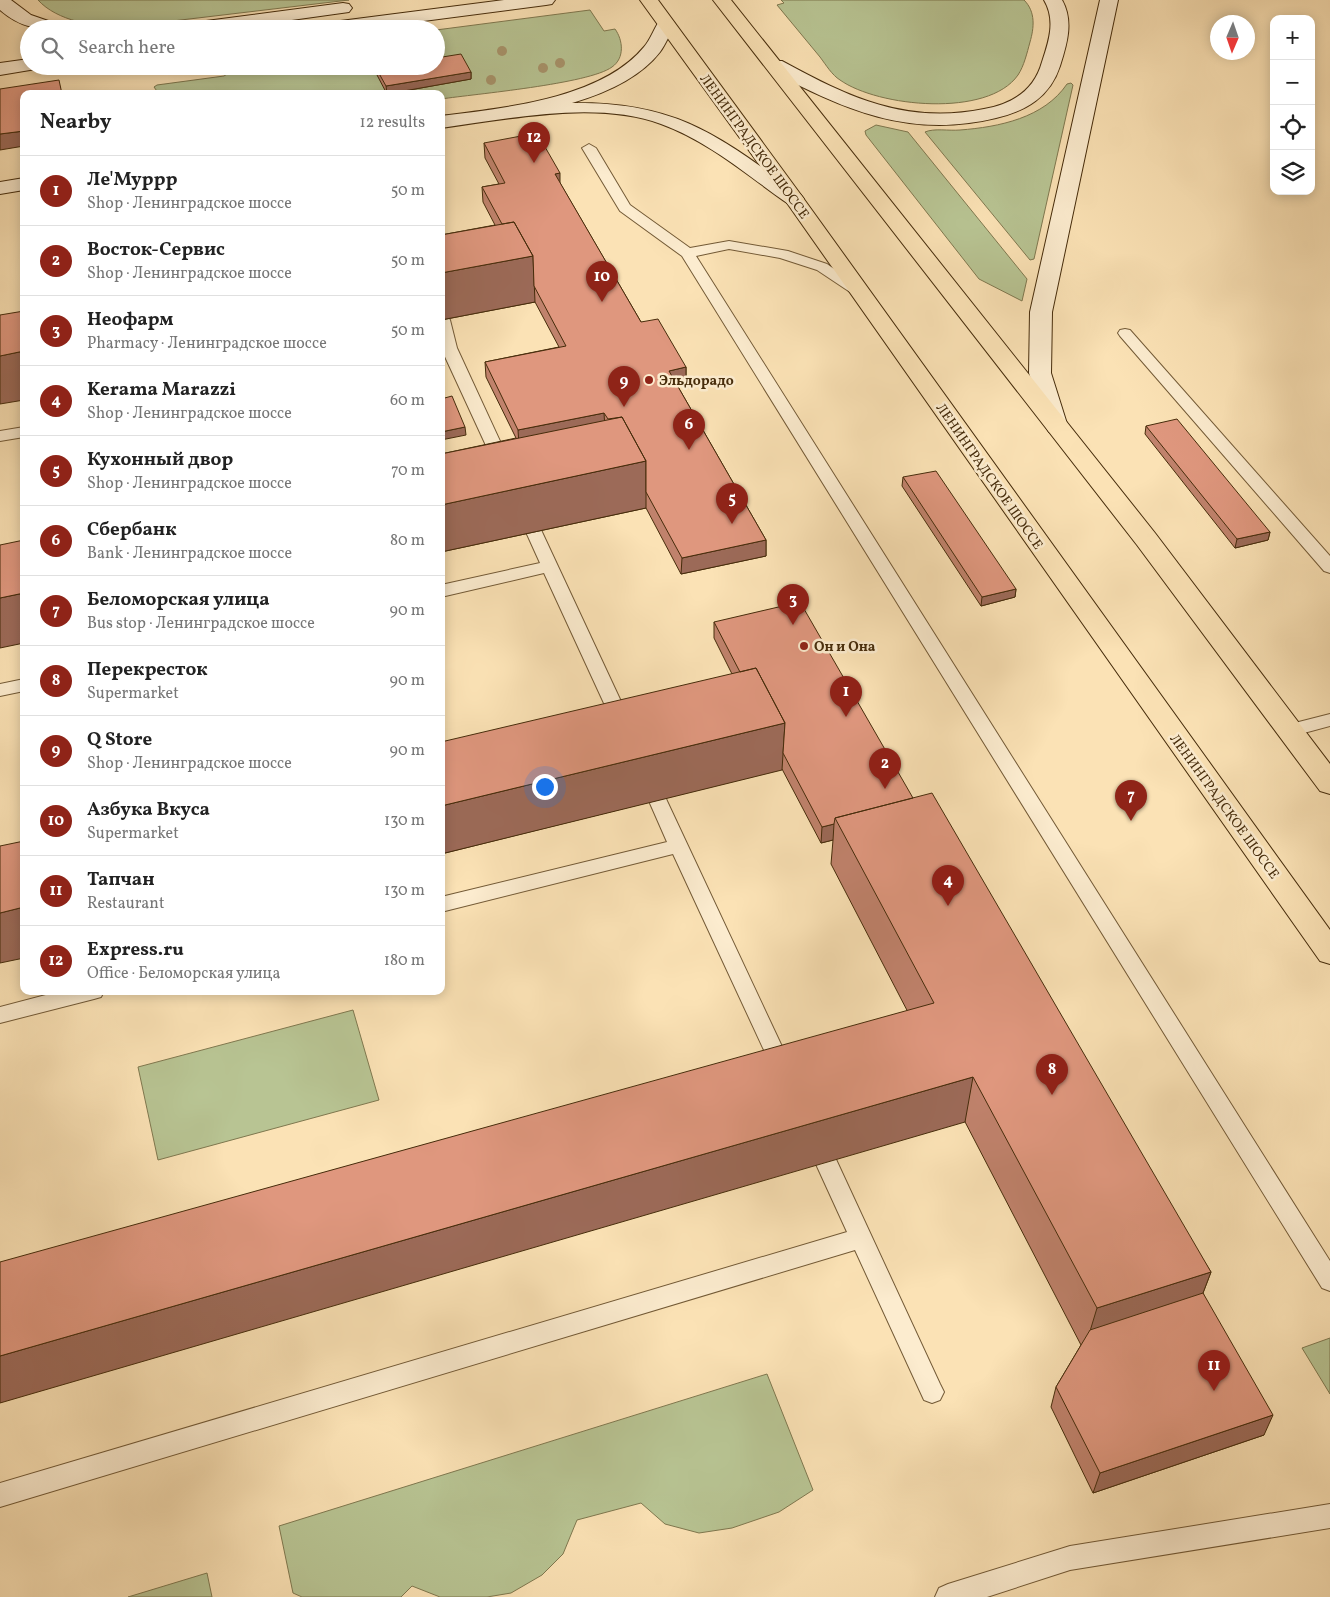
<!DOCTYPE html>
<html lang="en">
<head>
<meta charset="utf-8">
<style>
  :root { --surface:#fff; --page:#f2f2f2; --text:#222; --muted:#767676; --line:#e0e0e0; --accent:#8f2418 }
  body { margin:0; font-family:Vollkorn,serif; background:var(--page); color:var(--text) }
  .controls { position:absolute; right:15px; top:15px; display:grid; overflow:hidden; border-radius:10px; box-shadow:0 2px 12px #0003 }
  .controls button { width:45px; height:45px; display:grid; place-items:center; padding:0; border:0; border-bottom:1px solid var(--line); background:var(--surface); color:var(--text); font:25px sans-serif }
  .compass { position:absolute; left:1210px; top:15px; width:45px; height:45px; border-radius:50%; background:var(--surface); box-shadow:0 2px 12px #0003; rotate:182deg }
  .you { position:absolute; left:544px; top:786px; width:18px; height:18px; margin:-12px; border:4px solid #fff; border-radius:50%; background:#1a73e8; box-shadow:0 0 0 8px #1a73e833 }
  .badge { display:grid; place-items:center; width:32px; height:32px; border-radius:50%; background:var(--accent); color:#fff; font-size:16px; font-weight:700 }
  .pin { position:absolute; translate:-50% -41px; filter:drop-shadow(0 1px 2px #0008) }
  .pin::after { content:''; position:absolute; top:26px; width:18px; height:15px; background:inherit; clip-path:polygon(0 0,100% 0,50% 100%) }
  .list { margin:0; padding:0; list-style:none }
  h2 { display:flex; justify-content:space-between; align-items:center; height:65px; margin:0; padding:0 20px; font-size:21px }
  h2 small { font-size:16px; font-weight:400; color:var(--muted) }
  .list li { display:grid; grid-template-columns:32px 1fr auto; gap:15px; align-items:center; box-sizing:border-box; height:70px; padding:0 20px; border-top:1px solid var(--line) }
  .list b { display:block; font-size:19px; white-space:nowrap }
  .list p { margin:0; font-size:16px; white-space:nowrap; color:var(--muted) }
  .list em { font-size:16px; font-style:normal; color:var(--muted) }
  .icon { flex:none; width:28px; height:28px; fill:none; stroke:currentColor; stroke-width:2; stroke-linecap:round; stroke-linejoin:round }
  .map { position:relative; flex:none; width:1330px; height:1597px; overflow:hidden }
  .search { position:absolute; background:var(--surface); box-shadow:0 2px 12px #0003; left:20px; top:20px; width:425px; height:55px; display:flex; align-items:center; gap:12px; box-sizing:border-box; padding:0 18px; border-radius:28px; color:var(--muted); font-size:19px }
  .panel { position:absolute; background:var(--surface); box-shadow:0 2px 12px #0003; left:20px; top:90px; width:425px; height:905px; border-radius:10px }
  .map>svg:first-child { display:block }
  .green { fill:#b8c493; stroke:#7f784f }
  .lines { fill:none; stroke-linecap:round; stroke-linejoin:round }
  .lane-casing { stroke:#735a36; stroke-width:2 }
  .secondary-casing { stroke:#462c0b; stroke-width:2 }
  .primary-casing { stroke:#462c0b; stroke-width:2 }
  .lane { fill:#fceccf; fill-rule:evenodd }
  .secondary { fill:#fceccf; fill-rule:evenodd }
  .primary { fill:#fbe2b5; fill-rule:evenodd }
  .tree { fill:#a7936a }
  .wall { fill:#c0826c; stroke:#462c0b }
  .shaded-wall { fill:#9c6a58; stroke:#462c0b }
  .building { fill:#df977e; stroke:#462c0b }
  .poi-dot { fill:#8f2418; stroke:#fceccf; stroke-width:2 }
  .labels { text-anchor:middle; stroke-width:5; stroke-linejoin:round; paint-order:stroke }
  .street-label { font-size:14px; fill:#462c0b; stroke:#fceccf }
  .poi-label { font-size:14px; font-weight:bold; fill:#462c0b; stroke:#fceccf; text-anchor:start }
</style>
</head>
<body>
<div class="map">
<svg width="1330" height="1597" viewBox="0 0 1330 1597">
  <rect width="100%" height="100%" fill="#fbe2b5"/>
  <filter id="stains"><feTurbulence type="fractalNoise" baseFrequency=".004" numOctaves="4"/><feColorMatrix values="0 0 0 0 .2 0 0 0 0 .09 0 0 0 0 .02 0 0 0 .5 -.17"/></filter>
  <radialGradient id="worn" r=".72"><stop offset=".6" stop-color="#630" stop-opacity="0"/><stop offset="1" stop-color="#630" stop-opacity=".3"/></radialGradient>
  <path class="green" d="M38,0H349L122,27C95,27 57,21 38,0Z
    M781,0H1024C1036,12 1034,28 1030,42C1027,53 1024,66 1018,75C988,118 878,107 840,80C832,75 826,65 820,57C806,40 791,22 777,5L784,3Z
    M590,10L604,31L615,29C623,40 625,58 612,67C589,84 475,94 441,99V94H159L154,87L157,85L224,76L238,67L246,66H436V30Z
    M1071,83L1073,85L1034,259L1030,260L925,132C934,128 949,131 960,130C999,127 1044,118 1067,84Z
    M876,125L908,132L1027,279L1022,301L979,279L866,135L865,131Z
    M353,1010L379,1100L158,1160L138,1067Z
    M1330,1338V1394L1302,1348Z
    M767,1374L813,1490L779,1512L732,1528L699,1533L665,1524L641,1503L577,1520L563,1554L542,1575L511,1593L487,1597H440L412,1586L401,1597H302L293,1593L279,1526Z
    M207,1573L212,1597H128Z"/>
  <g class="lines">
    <defs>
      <path id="lane" d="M589,144L596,148L630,205L690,248L729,241L788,251L827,264L868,293L861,297L856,296L817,270L780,258L729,249L696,256L1330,1261V1291L1322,1288L682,256L620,211L582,148Z
        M441,316L448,317L450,320L457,348L511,465L509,469H497L495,465L441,348Z
        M1125,329L1130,330L1330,556V573L1324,571L1120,336L1118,333L1120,330Z
        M24,427V437L0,441V431Z
        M534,527L540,528L542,532L632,725L629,730L623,731L617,730L614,725L544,573L441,597V585L540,563L526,532L528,528Z
        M24,679V691L0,696V684Z
        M1330,714V726L1289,737L1283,736L1280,731L1283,726Z
        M658,794L665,796L667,801L793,1070L790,1076L783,1079L776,1076L673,854L441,912V897L667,842L649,801L651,796Z
        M61,991H104L101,997L94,999L0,1023V1007Z
        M826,1153L834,1155L940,1384L944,1392L940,1400L932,1403L924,1400L855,1250L0,1507V1483L847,1232L815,1162L818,1155Z
        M1330,1504V1528L1070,1570L987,1597H935L939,1588L948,1584L1070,1546Z"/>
      <path id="secondary" d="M0,0H11L31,15L60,25L63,29C36,29 21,28 0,10Z
        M504,0H555L552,4L546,5L362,29H308L311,25L317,24Z
        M1044,0H1062C1074,21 1067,44 1060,66C1050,97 1026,111 996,118C910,139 843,110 768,69L766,65L768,61H782C848,97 906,125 984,109C1012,104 1034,91 1042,62C1049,41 1056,20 1044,0Z
        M1100,0H1118L1052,312L1051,373L1068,427L1065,432L1057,434L1049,432L1046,427L1029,373L1030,312Z
        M343,3L349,4L352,8L349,12L226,29H174L177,25L183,24Z
        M666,19L672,20L675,24C670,33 666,44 660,52C640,78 603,94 572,103C679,102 718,136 801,195L804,199L801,203L794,205L787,203C747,175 708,141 661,124C596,100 508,119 441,128V116C504,108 601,99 644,47C651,39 654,28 660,20Z
        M29,59V66H37L36,69L0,75V63Z
        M24,178V190L0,194V182Z"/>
      <path id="primary" d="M640,0H658L801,195L1330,930V964L1320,961L787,203Z
        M713,0H731L1155,533L1330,764V794L1320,791L1137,545Z"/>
    </defs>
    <use href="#lane" class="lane-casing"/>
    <use href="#secondary" class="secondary-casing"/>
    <use href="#primary" class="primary-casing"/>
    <use href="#lane" class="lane"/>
    <use href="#secondary" class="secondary"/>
    <use href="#primary" class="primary"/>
  </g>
  <g class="tree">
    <circle cx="502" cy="51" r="5"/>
    <circle cx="560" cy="63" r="5"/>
    <circle cx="543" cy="68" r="5"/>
    <circle cx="491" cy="80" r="5"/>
  </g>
  <path class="wall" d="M376,68L471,72V79L387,94L377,75Z
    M484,143L560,183L641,322L686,367V383L677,385L766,540V556L681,574L646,508L441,552V454L516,438L486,377L485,362L559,347L535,302L441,320V235L495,225L483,202L482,187L499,184L485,158Z
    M1146,426L1270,532L1268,540L1235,548L1145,434Z
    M903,477L1016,589L1015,597L981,606L902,486Z
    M714,622L913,798L1211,1272L1203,1293L1264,1435L1093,1493L1051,1407L1056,1387L1081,1345L831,864L833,840L821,843L782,769L441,854L732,674L714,638Z"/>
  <path class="shaded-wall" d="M471,72V79L387,94L386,86Z
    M24,131V146L0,150V134Z
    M560,173V188L555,174Z
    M533,256L535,302L441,320V273Z
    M24,351V400L0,404V356Z
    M686,367V383L669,387V371Z
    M604,413L605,429L519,446L518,430Z
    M465,427L466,435L441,440V432Z
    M646,461V508L441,552V505Z
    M1270,532L1268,540L1235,548L1237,539Z
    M766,540V556L681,574L682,558Z
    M1016,589L1015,597L981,606L982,597Z
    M24,593V643L0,648V598Z
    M785,723L782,770L441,854V806Z
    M834,824L833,840L821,843L822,827Z
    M24,907V958L0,963V913Z
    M973,1077L965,1122L0,1403V1356Z
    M1211,1272L1195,1314L1084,1351L1097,1308Z
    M1273,1415L1264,1435L1093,1493L1100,1473Z"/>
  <path class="building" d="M461,54L471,72L386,86L376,68L384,66H436V58Z
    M59,80L62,94H24V131L0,134V89Z
    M537,133L560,173L555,174L641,322L658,319L686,367L669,371L766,540L682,558L646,492V461L622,417L608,419L604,413L518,430L485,362L566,346L534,286L533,256L514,222L502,224L482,187L505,183L484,143Z
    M514,222L533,256L441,273V235Z
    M24,311V351L0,356V315Z
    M452,396L465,427L441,432V399Z
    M622,417L646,461L441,505V454Z
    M1177,419L1270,532L1237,539L1146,426Z
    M936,471L1016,589L982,597L903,477Z
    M24,540V593L0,598V545Z
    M800,602L913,798L835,818L834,824L822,827L783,753L785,723L756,668L740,672L714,622Z
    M756,668L785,723L441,806V742Z
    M932,793L1211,1272L1097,1308L973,1077L0,1356V1262L934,1003L835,818Z
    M24,841V907L0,913V846Z
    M1203,1293L1273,1415L1100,1473L1056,1387L1090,1330Z"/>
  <g class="poi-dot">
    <circle cx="649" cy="380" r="5"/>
    <circle cx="804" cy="646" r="5"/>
  </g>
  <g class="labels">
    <g class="street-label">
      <text transform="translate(755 146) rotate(54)" y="5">ЛЕНИНГРАДСКОЕ ШОССЕ</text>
      <text transform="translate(990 476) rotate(55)" y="5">ЛЕНИНГРАДСКОЕ ШОССЕ</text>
      <text transform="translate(1225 806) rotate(54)" y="5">ЛЕНИНГРАДСКОЕ ШОССЕ</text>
    </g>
    <g class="poi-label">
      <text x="659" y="385">Эльдорадо</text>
      <text x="814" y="651">Он и Она</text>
    </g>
  </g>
  <rect width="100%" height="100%" filter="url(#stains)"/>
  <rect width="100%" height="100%" fill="url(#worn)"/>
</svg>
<div class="controls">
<button>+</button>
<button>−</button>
<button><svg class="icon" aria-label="locate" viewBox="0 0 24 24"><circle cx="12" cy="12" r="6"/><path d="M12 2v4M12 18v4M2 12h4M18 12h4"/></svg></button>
<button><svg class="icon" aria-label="layers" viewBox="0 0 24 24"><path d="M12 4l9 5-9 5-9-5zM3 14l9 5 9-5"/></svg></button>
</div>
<svg class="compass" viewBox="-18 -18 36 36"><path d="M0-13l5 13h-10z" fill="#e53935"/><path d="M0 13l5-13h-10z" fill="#767676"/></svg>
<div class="you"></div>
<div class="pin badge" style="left:846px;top:717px">1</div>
<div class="pin badge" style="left:885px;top:789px">2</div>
<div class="pin badge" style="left:793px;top:625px">3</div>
<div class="pin badge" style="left:948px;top:906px">4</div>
<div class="pin badge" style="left:732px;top:524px">5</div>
<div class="pin badge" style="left:689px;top:450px">6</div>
<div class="pin badge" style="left:1131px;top:821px">7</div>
<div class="pin badge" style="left:1052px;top:1095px">8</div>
<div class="pin badge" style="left:624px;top:407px">9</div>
<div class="pin badge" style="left:602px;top:302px">10</div>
<div class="pin badge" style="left:1214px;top:1391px">11</div>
<div class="pin badge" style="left:534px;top:163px">12</div>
<div class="search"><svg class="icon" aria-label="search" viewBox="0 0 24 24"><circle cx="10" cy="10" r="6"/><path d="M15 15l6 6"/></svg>Search here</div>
<section class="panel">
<h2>Nearby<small>12 results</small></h2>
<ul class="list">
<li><span class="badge">1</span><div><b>Ле'Муррр</b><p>Shop · Ленинградское шоссе</p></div><em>50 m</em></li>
<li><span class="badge">2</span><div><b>Восток-Сервис</b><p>Shop · Ленинградское шоссе</p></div><em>50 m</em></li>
<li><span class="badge">3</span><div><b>Неофарм</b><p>Pharmacy · Ленинградское шоссе</p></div><em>50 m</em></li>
<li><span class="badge">4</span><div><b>Kerama Marazzi</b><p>Shop · Ленинградское шоссе</p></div><em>60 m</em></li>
<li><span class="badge">5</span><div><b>Кухонный двор</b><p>Shop · Ленинградское шоссе</p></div><em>70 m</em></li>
<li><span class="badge">6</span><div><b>Сбербанк</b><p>Bank · Ленинградское шоссе</p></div><em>80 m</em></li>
<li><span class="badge">7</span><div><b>Беломорская улица</b><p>Bus stop · Ленинградское шоссе</p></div><em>90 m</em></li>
<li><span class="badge">8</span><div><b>Перекресток</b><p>Supermarket</p></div><em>90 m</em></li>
<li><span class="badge">9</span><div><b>Q Store</b><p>Shop · Ленинградское шоссе</p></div><em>90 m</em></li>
<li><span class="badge">10</span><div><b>Азбука Вкуса</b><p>Supermarket</p></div><em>130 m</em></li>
<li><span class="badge">11</span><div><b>Тапчан</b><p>Restaurant</p></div><em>130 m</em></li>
<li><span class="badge">12</span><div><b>Express.ru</b><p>Office · Беломорская улица</p></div><em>180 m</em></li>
</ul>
</section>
</div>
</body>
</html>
